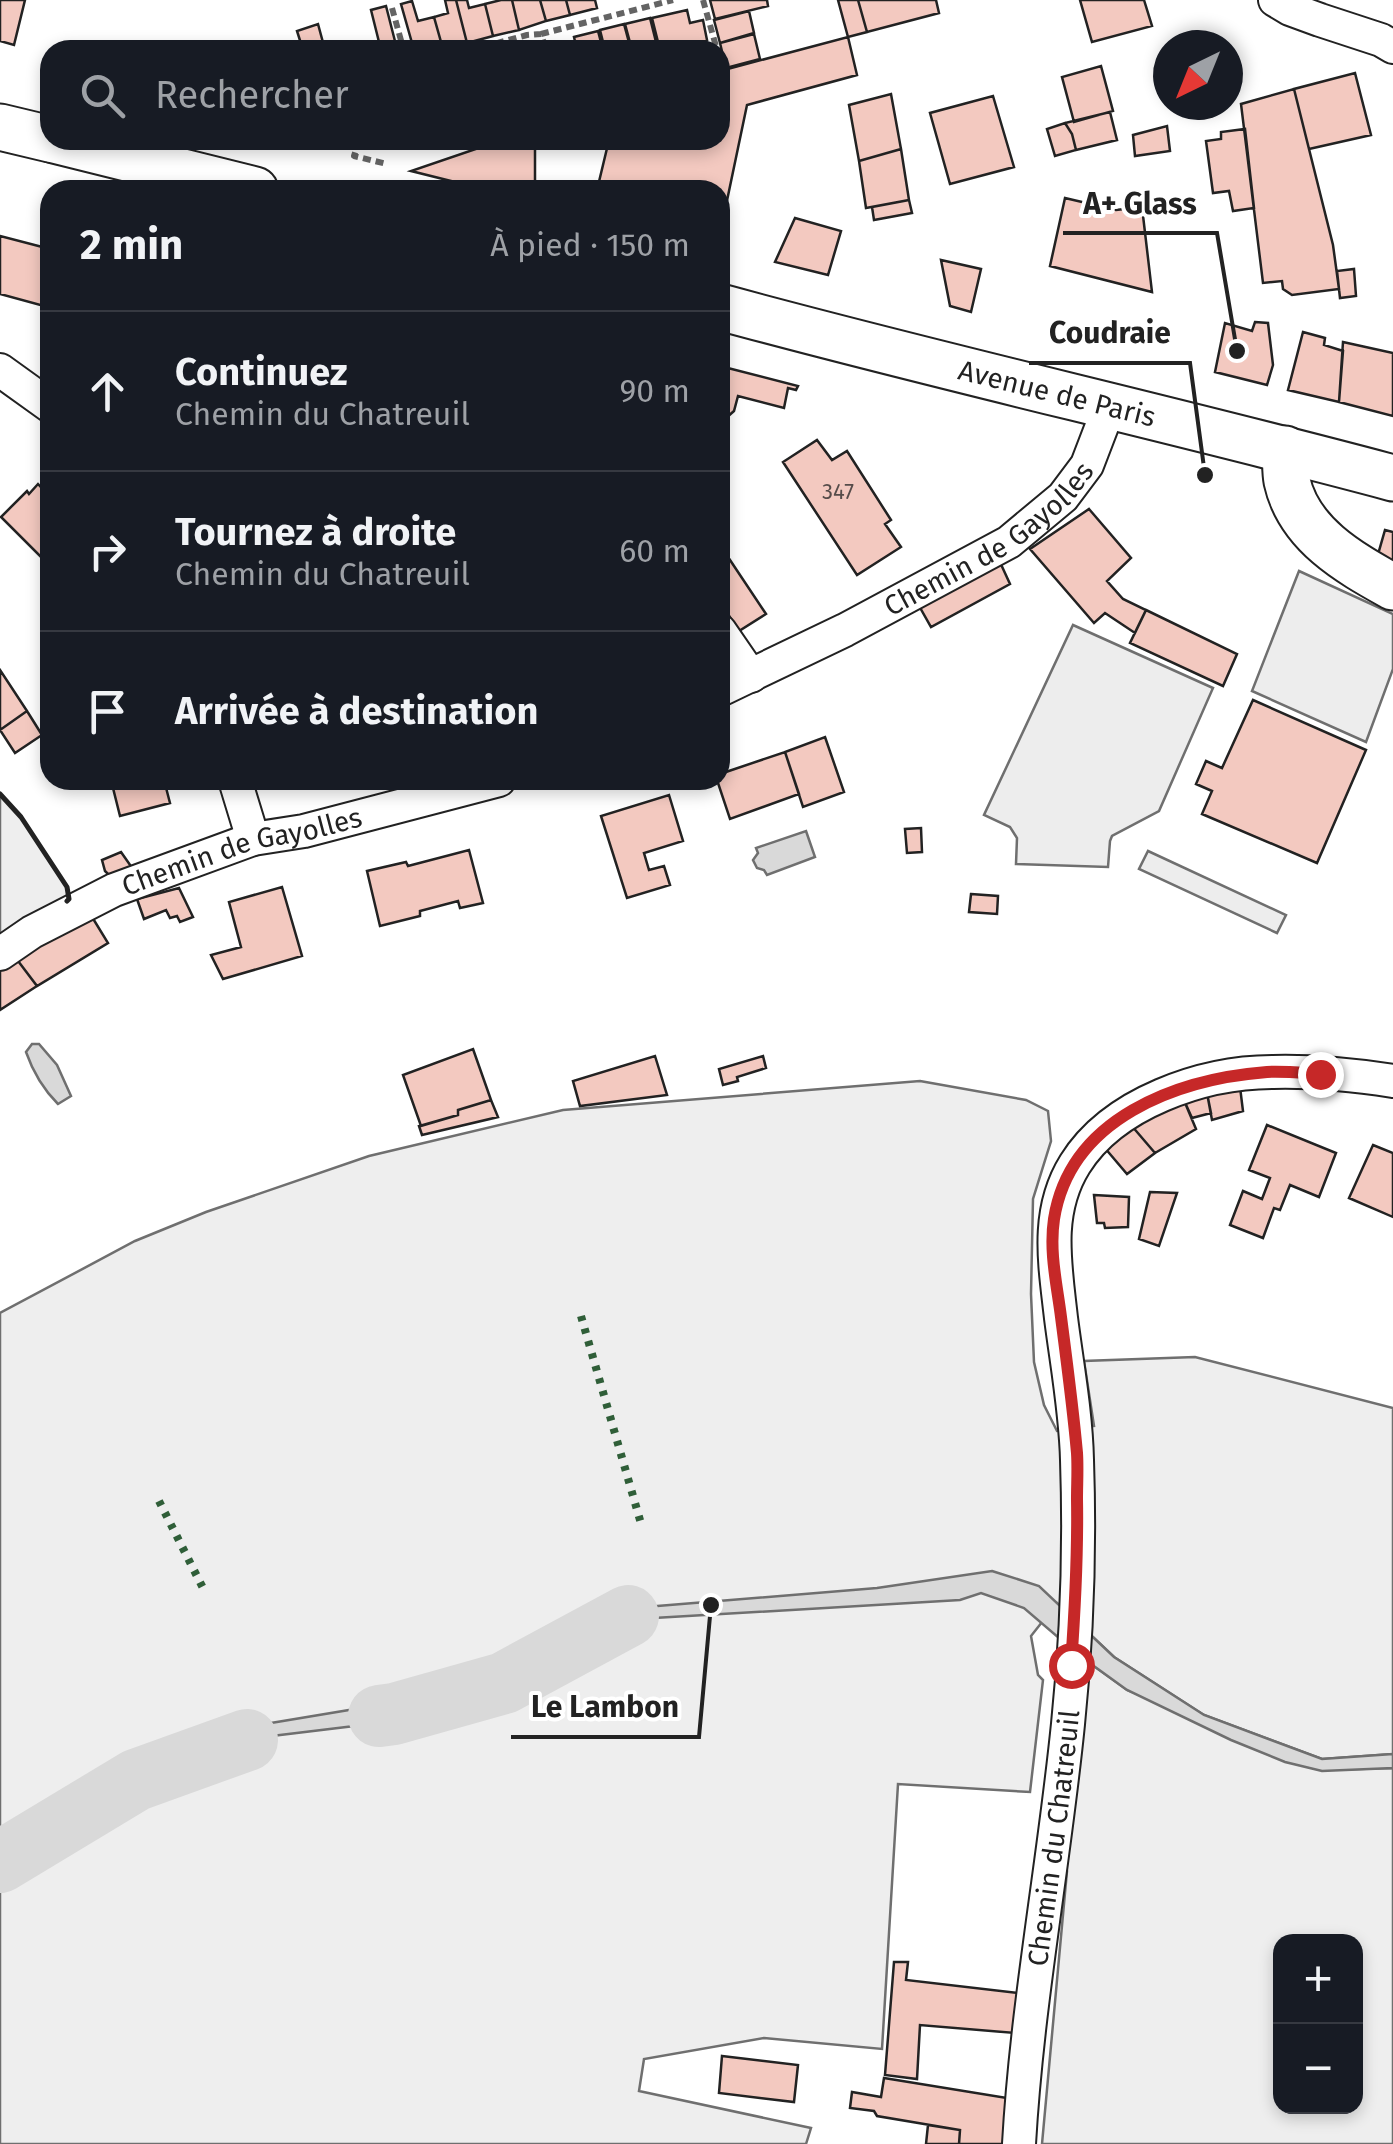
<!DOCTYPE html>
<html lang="fr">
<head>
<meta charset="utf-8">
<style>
  :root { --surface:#171b24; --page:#20242c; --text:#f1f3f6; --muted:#9ea1a6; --line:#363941 }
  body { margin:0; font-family:"Fira Sans",sans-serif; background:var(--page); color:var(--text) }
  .controls { position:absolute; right:30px; bottom:30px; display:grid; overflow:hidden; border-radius:20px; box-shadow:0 5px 15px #0003 }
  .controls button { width:90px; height:90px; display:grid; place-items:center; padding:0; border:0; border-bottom:2px solid var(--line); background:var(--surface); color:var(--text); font:50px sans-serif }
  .compass { position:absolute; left:1153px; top:30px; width:90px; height:90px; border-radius:50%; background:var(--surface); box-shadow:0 5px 15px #0003; rotate:223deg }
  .stop { position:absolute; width:30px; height:30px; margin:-22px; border:8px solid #c62828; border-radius:50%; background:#fff }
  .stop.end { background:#c62828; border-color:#fff; box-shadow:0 2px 10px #0008 }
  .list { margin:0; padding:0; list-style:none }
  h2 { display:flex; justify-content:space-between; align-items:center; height:130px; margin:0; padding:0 40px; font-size:42px }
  h2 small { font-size:32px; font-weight:400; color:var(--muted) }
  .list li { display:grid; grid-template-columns:65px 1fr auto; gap:30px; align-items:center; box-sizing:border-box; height:160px; padding:0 40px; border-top:2px solid var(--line) }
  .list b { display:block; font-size:38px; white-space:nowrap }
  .list p { margin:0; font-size:32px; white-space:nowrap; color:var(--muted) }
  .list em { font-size:32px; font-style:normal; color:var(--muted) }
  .icon { flex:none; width:55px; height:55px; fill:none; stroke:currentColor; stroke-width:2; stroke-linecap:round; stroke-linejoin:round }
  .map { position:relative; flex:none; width:1393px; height:2144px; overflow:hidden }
  .search { position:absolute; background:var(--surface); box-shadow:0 5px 15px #0003; left:40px; top:40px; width:690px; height:110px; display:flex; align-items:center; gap:25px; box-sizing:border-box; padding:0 35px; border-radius:30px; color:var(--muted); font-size:38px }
  .panel { position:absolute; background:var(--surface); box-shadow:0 5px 15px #0003; left:40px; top:180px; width:690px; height:610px; border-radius:30px }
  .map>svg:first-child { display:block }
  .green { fill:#eee; stroke:#6f6f6f; stroke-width:2.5; fill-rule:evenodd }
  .parking { fill:#ededed; stroke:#6f6f6f; stroke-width:2.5 }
  .water { fill:#d9d9d9; stroke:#6f6f6f; stroke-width:2.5 }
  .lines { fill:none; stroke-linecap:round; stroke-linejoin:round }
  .river { stroke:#d9d9d9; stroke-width:62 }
  .building { fill:#f3c9c0; stroke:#222; stroke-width:2.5 }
  .street-casing { stroke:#222; stroke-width:36 }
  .secondary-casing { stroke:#222; stroke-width:49 }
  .path { stroke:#646464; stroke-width:6; stroke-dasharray:8 5; stroke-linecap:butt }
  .street { stroke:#fff; stroke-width:32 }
  .secondary { stroke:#fff; stroke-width:45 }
  .hedge { stroke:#2f5e38; stroke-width:8; stroke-dasharray:5 8; stroke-linecap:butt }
  .wall { stroke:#222; stroke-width:5 }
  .route { stroke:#c62828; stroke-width:12 }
  .labels { text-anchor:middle; stroke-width:8; stroke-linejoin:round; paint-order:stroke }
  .number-label { font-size:22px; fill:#564c4a }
  .street-label { font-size:28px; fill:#222; stroke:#fff }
  .leader { fill:none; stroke:#222; stroke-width:4 }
  .callout-dot { fill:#222; stroke:#fff; stroke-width:4 }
  .callout-label { font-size:30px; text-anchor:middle; font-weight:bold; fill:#222; stroke:#fff; stroke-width:8; stroke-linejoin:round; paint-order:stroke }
</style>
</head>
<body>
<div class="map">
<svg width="1393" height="2144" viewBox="0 0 1393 2144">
  <rect width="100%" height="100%" fill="#fff"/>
  <path class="green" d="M0,794L21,817L67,887L69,899L0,941Z
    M920,1081L1026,1100L1048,1111L1051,1141L1033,1199L1031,1294L1034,1362L1044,1405L1057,1431L1094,1426L1084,1361L1195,1357L1393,1408V1754L1322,1759L1204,1715L1114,1657L1057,1603L1031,1636L1038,1675L1043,1680L1030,1792L898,1784L882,2049L764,2038L644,2059L639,2091L811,2128L806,2144H0V1313L135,1241L206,1212L369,1156L563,1110Z
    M1080,1656L1127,1690L1322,1770L1393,1768V2144H1042L1067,1871L1064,1858ZM1280,1942H1356V2106H1280Z"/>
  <path class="parking" d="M1299,571L1393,614V669L1366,742L1252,691Z
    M1073,625L1213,688L1159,811L1112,836L1110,841L1108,867L1016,864L1017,838L1010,827L984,815Z
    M1148,851L1286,915L1277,933L1139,869Z"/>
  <path class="water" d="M806,831L815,857L767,875L764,870L757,868L753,860L758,853L756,848Z
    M32,1044H39L57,1065L71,1096L58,1104C43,1089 33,1072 26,1052Z
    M992,1571L1039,1586L1114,1657L1204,1715L1322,1759L1393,1754V1768L1322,1771L1285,1762L1231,1740L1127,1690L1080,1656L1024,1608L981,1593L960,1600L637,1619L404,1720L272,1736L100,1806L0,1862V1853L59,1818L265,1724L451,1693L633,1608L877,1588Z"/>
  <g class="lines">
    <path class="river" d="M379,1716L394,1714L504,1683L628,1616
      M0,1862L136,1780L247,1740"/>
  </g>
  <path class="building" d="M0,0H25L14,45L0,41Z
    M445,0H456L467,43L443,49L434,17L448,13Z
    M456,0H467L469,8L485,4L493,36L467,43Z
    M501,0H512L519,30L493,36L485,4Z
    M512,0H540L546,21L519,30Z
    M540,0H566L570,15L546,21Z
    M566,0H595L597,8L570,15Z
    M710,0H767L768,6L715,19Z
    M838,0H858L867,32L848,37Z
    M858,0H936L939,13L867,32Z
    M1080,0H1144L1152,26L1092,42Z
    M412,1L418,21L434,17L443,49L414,50L401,4Z
    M386,6L397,49L396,50H381L371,10Z
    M687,10L690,23L703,20L707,40L660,50L652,18Z
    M749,11L754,33L720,43L714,20Z
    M650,18L658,50H632L625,24Z
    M318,24L325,50H303L297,31Z
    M624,24L631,50H605L600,30Z
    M598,31L603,50H577L574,37Z
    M754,34L760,59L726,68L720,43Z
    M848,37L857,75L747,105L720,234V190H597L609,140H720V71Z
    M1101,66L1113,111L1074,122L1062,77Z
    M1355,73L1371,135L1309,149L1294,89Z
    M1294,89L1333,245L1339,289L1292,295L1283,289L1282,281L1263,283L1241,104Z
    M891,94L901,149L859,161L849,105Z
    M993,96L1014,167L950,184L930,113Z
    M1110,112L1117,140L1076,150L1072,134L1065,123Z
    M1065,123L1072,134L1076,150L1055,156L1047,129Z
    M1167,126L1170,151L1135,156L1133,135Z
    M1245,129L1254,208L1233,211L1229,191L1213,193L1206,141L1221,139V132Z
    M502,140H535V190H501L500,186H491L490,190H487L411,171Z
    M901,149L909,200L866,208L859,161Z
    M1065,198L1116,210L1142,207L1152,292L1050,266Z
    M909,200L912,213L874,220L872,207Z
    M795,218L841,231L828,275L775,262Z
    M0,236L50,249V282L44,306L0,294Z
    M941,260L981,269L971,312L950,306Z
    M1354,269L1356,296L1340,298L1337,271Z
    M1255,322L1268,323L1273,365L1267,385L1215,372L1225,323L1252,331Z
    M1303,332L1325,338L1324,345L1343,351L1339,402L1288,390Z
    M1343,342L1393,353V416L1339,402Z
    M720,366L798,386L796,390L788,388L784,408L738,396L734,411L726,418L720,409Z
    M817,440L832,460L847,451L891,520L885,524L901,547L857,575L783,462Z
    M38,484L50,497V558L46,562L1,517L27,491L29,494Z
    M1089,509L1131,558L1107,581L1123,599L1146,610L1135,633L1105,613L1094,623L1030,549Z
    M1385,530L1393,532V567L1377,558Z
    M728,557L766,614L739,631L720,602V562Z
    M999,560L1010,584L931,627L918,604Z
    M1146,610L1237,654L1223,686L1130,643Z
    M0,670L27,711L0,730Z
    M1253,700L1366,750L1317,863L1202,814L1212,791L1196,784L1206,761L1222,768Z
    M27,711L42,735L15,753L0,730Z
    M825,737L844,792L803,807L785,752Z
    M785,752L799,794L730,819L717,780H720V774Z
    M111,780H164L170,803L120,816Z
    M669,795L683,841L644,853L649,870L664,866L670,885L627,898L601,816Z
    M921,828L922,852L907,853L905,829Z
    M469,850L483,903L460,908L458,901L420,911V916L380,926L367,871L406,862L408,866Z
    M121,852L135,872L110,876L105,871L102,860Z
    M282,887L302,956L223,979L211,955L241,947L229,902Z
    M179,888L193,917L180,922L177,916L170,918L166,910L144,919L137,899Z
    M971,894L998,896L997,914L969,912Z
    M89,912L108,943L37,986L12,953Z
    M12,953L37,986L0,1010V961Z
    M473,1049L491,1100L458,1110V1115L421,1126L403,1075Z
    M655,1056L667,1095L580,1106L573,1081Z
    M763,1056L766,1068L737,1077L738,1081L723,1085L719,1069Z
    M1240,1087L1243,1111L1212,1120L1207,1093Z
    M1207,1093L1211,1113L1192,1118L1183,1098Z
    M1183,1098L1196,1129L1155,1153L1131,1125Z
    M491,1100L498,1117L422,1135L419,1126L458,1115V1110Z
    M1131,1125L1155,1153L1127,1174L1104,1147Z
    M1267,1125L1336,1153L1319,1197L1290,1185L1280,1210L1274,1208L1263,1238L1230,1225L1243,1191L1262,1199L1270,1178L1249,1170Z
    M1373,1145L1393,1153V1217L1349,1198Z
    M1150,1192L1177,1193L1159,1246L1139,1239Z
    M1094,1195L1129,1197L1128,1227L1105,1228L1104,1223H1097Z
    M894,1962H908L906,1980L1019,1993L1015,2033L920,2025L917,2079L885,2075Z
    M722,2056L798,2065L794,2102L719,2093Z
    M884,2078L1007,2098L1003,2144H959L960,2130L877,2116L874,2111L850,2108L852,2092L881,2097Z
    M928,2125L960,2130L959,2144H926Z"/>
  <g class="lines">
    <defs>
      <g id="street">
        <path d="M1275,0L1290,9L1320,20L1381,40L1393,47"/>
        <path d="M0,370L50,406"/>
        <path d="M720,631L751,676"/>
        <path id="s1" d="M720,690L845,630L1009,542L1063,497L1087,465L1110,405"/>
        <path d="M235,780L253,839"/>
        <path id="s2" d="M0,954L32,932L114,890L253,839L304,831L499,780"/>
        <path id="s3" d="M1019,2144C1027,2003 1054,1864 1068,1724C1077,1637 1080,1548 1077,1460C1076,1413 1067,1365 1061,1318C1055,1264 1045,1212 1075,1164C1113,1103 1203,1072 1273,1072C1312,1071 1354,1075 1393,1081"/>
      </g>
      <g id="secondary">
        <path d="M0,127L50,139"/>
        <path d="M54,140L255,190"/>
        <path id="s4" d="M720,307C943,368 1169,418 1393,478"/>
        <path d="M1285,449C1286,460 1285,471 1287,481C1299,535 1350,563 1393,587"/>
      </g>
    </defs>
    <use href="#street" class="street-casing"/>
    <use href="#secondary" class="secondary-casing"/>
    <path class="path" d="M703,0L717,50
      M392,8L402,44L401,50
      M541,34L673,0
      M471,50L527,35L541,34L546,50
      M359,140L354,156L387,164"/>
    <use href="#street" class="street"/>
    <use href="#secondary" class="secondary"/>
    <path class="hedge" d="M581,1316L642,1527
      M159,1501L204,1590"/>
    <path class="wall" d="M0,794L21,817L67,887L69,899L67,901"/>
  </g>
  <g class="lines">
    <path class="route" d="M1071,1665C1075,1609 1078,1555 1077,1499C1077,1484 1078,1468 1077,1453C1073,1408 1067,1363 1061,1317C1057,1285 1049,1252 1054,1219C1070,1118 1177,1079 1267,1072C1284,1071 1303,1073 1320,1074"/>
  </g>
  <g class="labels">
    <g class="number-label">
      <text x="838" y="499">347</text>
    </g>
    <g class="street-label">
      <text dy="10" stroke="none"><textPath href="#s4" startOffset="348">Avenue de Paris</textPath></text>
      <text dy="10" stroke="none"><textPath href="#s1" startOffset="310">Chemin de Gayolles</textPath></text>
      <text dy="10" stroke="none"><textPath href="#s2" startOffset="265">Chemin de Gayolles</textPath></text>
      <text dy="10" stroke="none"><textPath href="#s3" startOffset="308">Chemin du Chatreuil</textPath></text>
    </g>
  </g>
  <path class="leader" d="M1237 351L1217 233H1063M1205 475L1190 363H1029M711 1605L699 1737H511"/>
  <g class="callout-dot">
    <circle cx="1237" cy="351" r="10"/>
    <circle cx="1205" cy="475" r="10"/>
    <circle cx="711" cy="1605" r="10"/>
  </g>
  <g class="callout-label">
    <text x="1140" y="214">A+ Glass</text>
    <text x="1110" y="343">Coudraie</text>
    <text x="605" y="1717">Le Lambon</text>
  </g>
</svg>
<div class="controls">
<button>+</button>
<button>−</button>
</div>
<svg class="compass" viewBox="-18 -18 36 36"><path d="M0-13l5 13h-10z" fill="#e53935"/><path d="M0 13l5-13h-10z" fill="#9ea1a6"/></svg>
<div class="stop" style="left:1071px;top:1665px"></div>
<div class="stop end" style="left:1320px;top:1074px"></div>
<div class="search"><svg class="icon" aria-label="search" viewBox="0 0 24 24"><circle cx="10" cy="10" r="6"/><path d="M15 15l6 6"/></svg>Rechercher</div>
<section class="panel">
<h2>2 min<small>À pied · 150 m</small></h2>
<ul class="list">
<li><svg class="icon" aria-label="ahead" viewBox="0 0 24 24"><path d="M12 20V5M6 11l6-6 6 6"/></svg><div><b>Continuez</b><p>Chemin du Chatreuil</p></div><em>90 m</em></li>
<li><svg class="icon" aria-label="right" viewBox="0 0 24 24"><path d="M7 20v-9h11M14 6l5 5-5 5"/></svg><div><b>Tournez à droite</b><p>Chemin du Chatreuil</p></div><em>60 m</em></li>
<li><svg class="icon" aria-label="arrive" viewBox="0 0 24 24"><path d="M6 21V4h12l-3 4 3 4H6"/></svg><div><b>Arrivée à destination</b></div></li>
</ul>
</section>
</div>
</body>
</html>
